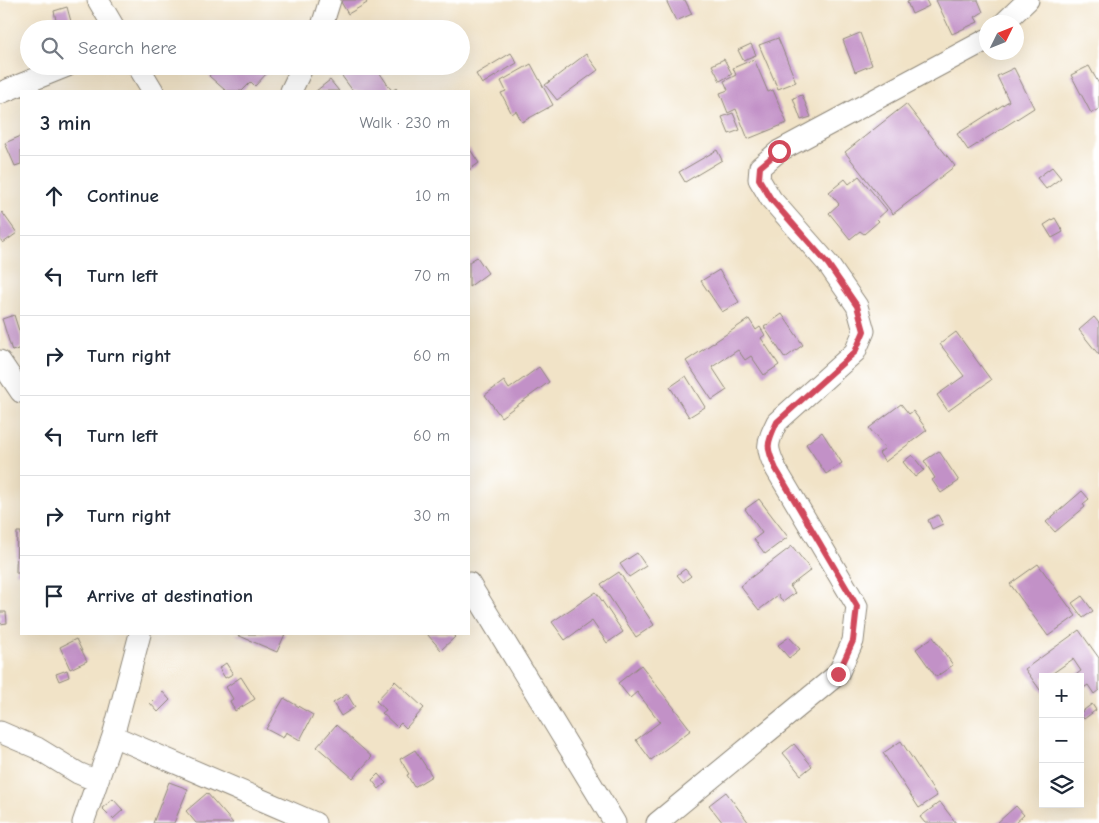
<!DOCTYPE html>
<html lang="en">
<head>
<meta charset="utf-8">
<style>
  :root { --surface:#fff; --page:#f2f2f3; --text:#1f2937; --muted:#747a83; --line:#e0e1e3 }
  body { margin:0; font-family:"Comic Neue",sans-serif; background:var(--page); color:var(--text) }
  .controls { position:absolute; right:15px; bottom:15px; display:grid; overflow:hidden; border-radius:0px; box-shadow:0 5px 20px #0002 }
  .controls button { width:45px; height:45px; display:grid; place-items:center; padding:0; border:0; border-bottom:1px solid var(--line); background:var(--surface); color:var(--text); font:25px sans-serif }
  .compass { position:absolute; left:979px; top:15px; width:45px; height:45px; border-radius:50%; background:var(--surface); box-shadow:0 5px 20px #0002; rotate:47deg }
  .stop { position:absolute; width:15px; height:15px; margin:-11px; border:4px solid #d1495b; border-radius:50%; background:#fff }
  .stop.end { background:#d1495b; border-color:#fff; box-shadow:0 1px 5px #0008 }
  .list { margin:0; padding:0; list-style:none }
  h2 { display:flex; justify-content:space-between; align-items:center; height:65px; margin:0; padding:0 20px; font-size:21px }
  h2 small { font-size:16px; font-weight:400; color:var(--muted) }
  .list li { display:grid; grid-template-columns:32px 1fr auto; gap:15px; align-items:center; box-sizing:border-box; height:80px; padding:0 20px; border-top:1px solid var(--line) }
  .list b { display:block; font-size:19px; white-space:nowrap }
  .list em { font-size:16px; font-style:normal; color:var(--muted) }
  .icon { flex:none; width:28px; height:28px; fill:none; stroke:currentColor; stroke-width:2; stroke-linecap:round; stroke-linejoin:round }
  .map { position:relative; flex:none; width:1099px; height:823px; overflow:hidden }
  .search { position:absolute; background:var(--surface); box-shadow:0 5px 20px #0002; left:20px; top:20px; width:450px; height:55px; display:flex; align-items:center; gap:12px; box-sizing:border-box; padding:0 18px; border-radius:28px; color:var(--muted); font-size:19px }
  .panel { position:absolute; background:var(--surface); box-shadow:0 5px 20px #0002; left:20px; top:90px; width:450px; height:545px; border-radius:0px }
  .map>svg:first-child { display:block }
  .building { fill:#c291c7 }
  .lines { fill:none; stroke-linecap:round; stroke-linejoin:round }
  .street-casing { stroke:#8e8779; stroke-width:23 }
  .street { stroke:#fff; stroke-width:21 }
  .route { stroke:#d1495b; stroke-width:6 }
</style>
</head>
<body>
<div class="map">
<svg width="1099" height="823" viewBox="0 0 1099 823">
  <rect width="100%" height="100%" fill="#fff"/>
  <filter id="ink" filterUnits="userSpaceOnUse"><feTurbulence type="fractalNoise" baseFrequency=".02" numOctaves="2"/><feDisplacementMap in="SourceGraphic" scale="10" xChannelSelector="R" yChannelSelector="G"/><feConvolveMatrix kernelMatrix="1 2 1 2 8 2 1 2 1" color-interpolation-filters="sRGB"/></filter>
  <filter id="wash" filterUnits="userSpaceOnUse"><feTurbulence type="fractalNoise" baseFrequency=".0096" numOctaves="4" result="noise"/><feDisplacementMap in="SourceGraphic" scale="20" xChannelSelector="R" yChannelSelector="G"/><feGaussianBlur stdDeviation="1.12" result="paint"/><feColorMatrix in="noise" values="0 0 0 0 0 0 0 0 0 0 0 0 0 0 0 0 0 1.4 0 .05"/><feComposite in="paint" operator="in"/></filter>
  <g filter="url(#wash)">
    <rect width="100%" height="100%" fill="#f1e3c7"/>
    <g id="blocks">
      <path class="building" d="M344,0H365L367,3L348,14L341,2Z
        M666,0H685L692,14L676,21Z
        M912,0H926L929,6L912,14L907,2Z
        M936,0H978L983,12L975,17L978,22L952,34Z
        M67,7L73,29H58L54,11Z
        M860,33L872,65L855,72L843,40Z
        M778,38L796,82L778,89L759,45Z
        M751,44L756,55L743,60L738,50Z
        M511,53L517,63L482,84L476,74Z
        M586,54L598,70L557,100L545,85Z
        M724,59L732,74L720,81L712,65Z
        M754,59L768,92L773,90L787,123L748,139L736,109L728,113L720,93L728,90L724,81L736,75L733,68Z
        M531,64L553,105L522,122L516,111L512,114L501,93L506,91L501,81Z
        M218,66H261L268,72L255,86L251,82L242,91H226L209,76Z
        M338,66H375L392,91L396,88L398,91H353L336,68Z
        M1089,66L1099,84V109L1091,113L1071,75Z
        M1014,68L1034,108L968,150L957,134L1009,101L997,76Z
        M330,80L339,91H316Z
        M802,95L811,117L801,120L793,98Z
        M906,104L955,166L893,214L845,152Z
        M733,113L740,130L729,134L722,117Z
        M21,136V164L15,166L5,143Z
        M469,148L479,163L469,170Z
        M717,150L722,160L685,182L679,172Z
        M1052,167L1061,178L1046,189L1037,178Z
        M859,176L887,210L877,219L879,221L864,234L860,231L850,239L829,213L839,204L829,192L845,179L849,184Z
        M2,212L17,233L3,243L0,239V214Z
        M1055,218L1063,232L1052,238L1044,225Z
        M477,257L488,273L469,287V262Z
        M719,270L739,302L722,312L701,281Z
        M782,314L803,345L785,358L764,327Z
        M14,315L21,337V348L12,351L2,319Z
        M1094,317L1099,323V355L1079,330Z
        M749,319L756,330L760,327L765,335L761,338L779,365L764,375L751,356L745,360L738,350L712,367L727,390L712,400L686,361Z
        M956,332L991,380L948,411L937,395L964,376L940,344Z
        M539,367L549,382L501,417L485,395L504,381L509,389Z
        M686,376L705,407L689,417L670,387Z
        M901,404L909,414L913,411L927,430L885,462L879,453L885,448L869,428Z
        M822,432L842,463L826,474L806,444Z
        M939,451L959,481L941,493L932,480L935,478L924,461Z
        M912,455L924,470L915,477L903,462Z
        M1082,491L1089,499L1083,504L1085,507L1055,532L1046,522Z
        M759,499L788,537L765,554L754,539L762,533L745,509Z
        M938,515L943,524L932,529L928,520Z
        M17,532H21V573H16Z
        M792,546L811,570L790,586L795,593L783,602L778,595L759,610L740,586Z
        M637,553L646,566L629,577L620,564Z
        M1038,564L1076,616L1048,636L1010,584Z
        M685,569L691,576L683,582L677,575Z
        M619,572L654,625L636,637L601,584Z
        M596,592L623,632L607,643L592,621L565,640L552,622Z
        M1082,596L1093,611L1083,618L1072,603Z
        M0,612H6L7,623L0,624Z
        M1079,630L1099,658V690L1094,694L1088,685L1082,689L1080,686V677H1073L1081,671L1073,659L1053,673L1055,677H1043V694L1025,669Z
        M235,634H285L277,652Z
        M427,634H452L455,637L441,650Z
        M789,637L800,649L789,658L778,645Z
        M933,637L953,665L936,677L916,649Z
        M76,639L87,661L70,669L60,647Z
        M226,663L233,674L225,678L219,668Z
        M641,665L691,730L651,760L636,740L660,722L637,692L630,698L618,683Z
        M67,670L69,677L59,681L56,674Z
        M241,677L255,699L235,711L230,701L233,699L226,687Z
        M395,681L424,708L406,728L401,723L397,727L382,713L386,710L376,701Z
        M162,691L170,700L158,712L150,703Z
        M347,694L355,707L341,716L333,703Z
        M284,698L313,715L300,740L286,732L283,738L266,729Z
        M1092,704L1096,710L1084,719L1080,713Z
        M336,725L372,757L353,778L317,747Z
        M901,741L937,796L919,808L883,753Z
        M794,744L812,766L801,775L783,753Z
        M415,750L432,776L414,787L407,775L409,774L400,759Z
        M378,774L386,783L379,789L372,780Z
        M169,782L188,789L174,823H153Z
        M726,792L749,823H723L709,805Z
        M207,793L233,823H196L186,811Z
        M113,799L123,810L113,819L102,808Z
        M940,802L956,823H925L920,817Z
        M1016,806L1024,815L1015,823H997Z"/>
    </g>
  </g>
  <g filter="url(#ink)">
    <use href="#blocks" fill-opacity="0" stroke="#8e8779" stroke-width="1"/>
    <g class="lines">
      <defs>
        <path id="street" d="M98,0L115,29
          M1005,22L1028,0
          M321,29L330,0
          M138,66L153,91
          M291,91L303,66
          M0,93L67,66
          M0,361L21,392
          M469,583L615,823
          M0,732L37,748L78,773L97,781
          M113,736L315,823
          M83,823L113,736L140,634
          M657,823L838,674L853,641L857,606L776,469C766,447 766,445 777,422L855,352L864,331L857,306L828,264L771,199L759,179L760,167L779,151L986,40"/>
      </defs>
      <use href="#street" class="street-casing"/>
      <use href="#street" class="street"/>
    </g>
  </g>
  <g class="lines" filter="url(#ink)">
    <path class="route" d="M779,151L760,167L759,179L771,199L828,264L857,306L864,331L855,352L777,422C766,445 766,447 776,469L857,606L853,641L838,674"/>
  </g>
</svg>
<div class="controls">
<button>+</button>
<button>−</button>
<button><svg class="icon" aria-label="layers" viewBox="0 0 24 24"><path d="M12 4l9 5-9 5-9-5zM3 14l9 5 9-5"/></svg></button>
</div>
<svg class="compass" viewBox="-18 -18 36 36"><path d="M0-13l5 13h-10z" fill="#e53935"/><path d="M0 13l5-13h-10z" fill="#747a83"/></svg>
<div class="stop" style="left:779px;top:151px"></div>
<div class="stop end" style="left:838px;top:674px"></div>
<div class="search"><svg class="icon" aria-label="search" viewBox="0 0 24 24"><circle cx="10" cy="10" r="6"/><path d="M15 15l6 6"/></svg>Search here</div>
<section class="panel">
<h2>3 min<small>Walk · 230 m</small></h2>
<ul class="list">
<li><svg class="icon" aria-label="ahead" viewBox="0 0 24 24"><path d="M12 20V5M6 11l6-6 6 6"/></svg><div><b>Continue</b></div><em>10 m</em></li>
<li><svg class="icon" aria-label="left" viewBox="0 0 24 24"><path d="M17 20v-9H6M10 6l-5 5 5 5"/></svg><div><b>Turn left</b></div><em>70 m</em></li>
<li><svg class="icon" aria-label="right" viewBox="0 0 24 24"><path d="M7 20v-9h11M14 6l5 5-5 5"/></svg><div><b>Turn right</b></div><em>60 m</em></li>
<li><svg class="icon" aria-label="left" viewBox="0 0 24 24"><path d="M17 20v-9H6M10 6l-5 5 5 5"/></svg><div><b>Turn left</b></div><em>60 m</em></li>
<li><svg class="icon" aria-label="right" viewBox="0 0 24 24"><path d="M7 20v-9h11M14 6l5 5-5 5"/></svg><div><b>Turn right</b></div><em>30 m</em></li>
<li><svg class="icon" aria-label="arrive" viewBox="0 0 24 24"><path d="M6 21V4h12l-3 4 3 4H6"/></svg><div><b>Arrive at destination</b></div></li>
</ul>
</section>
</div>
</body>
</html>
